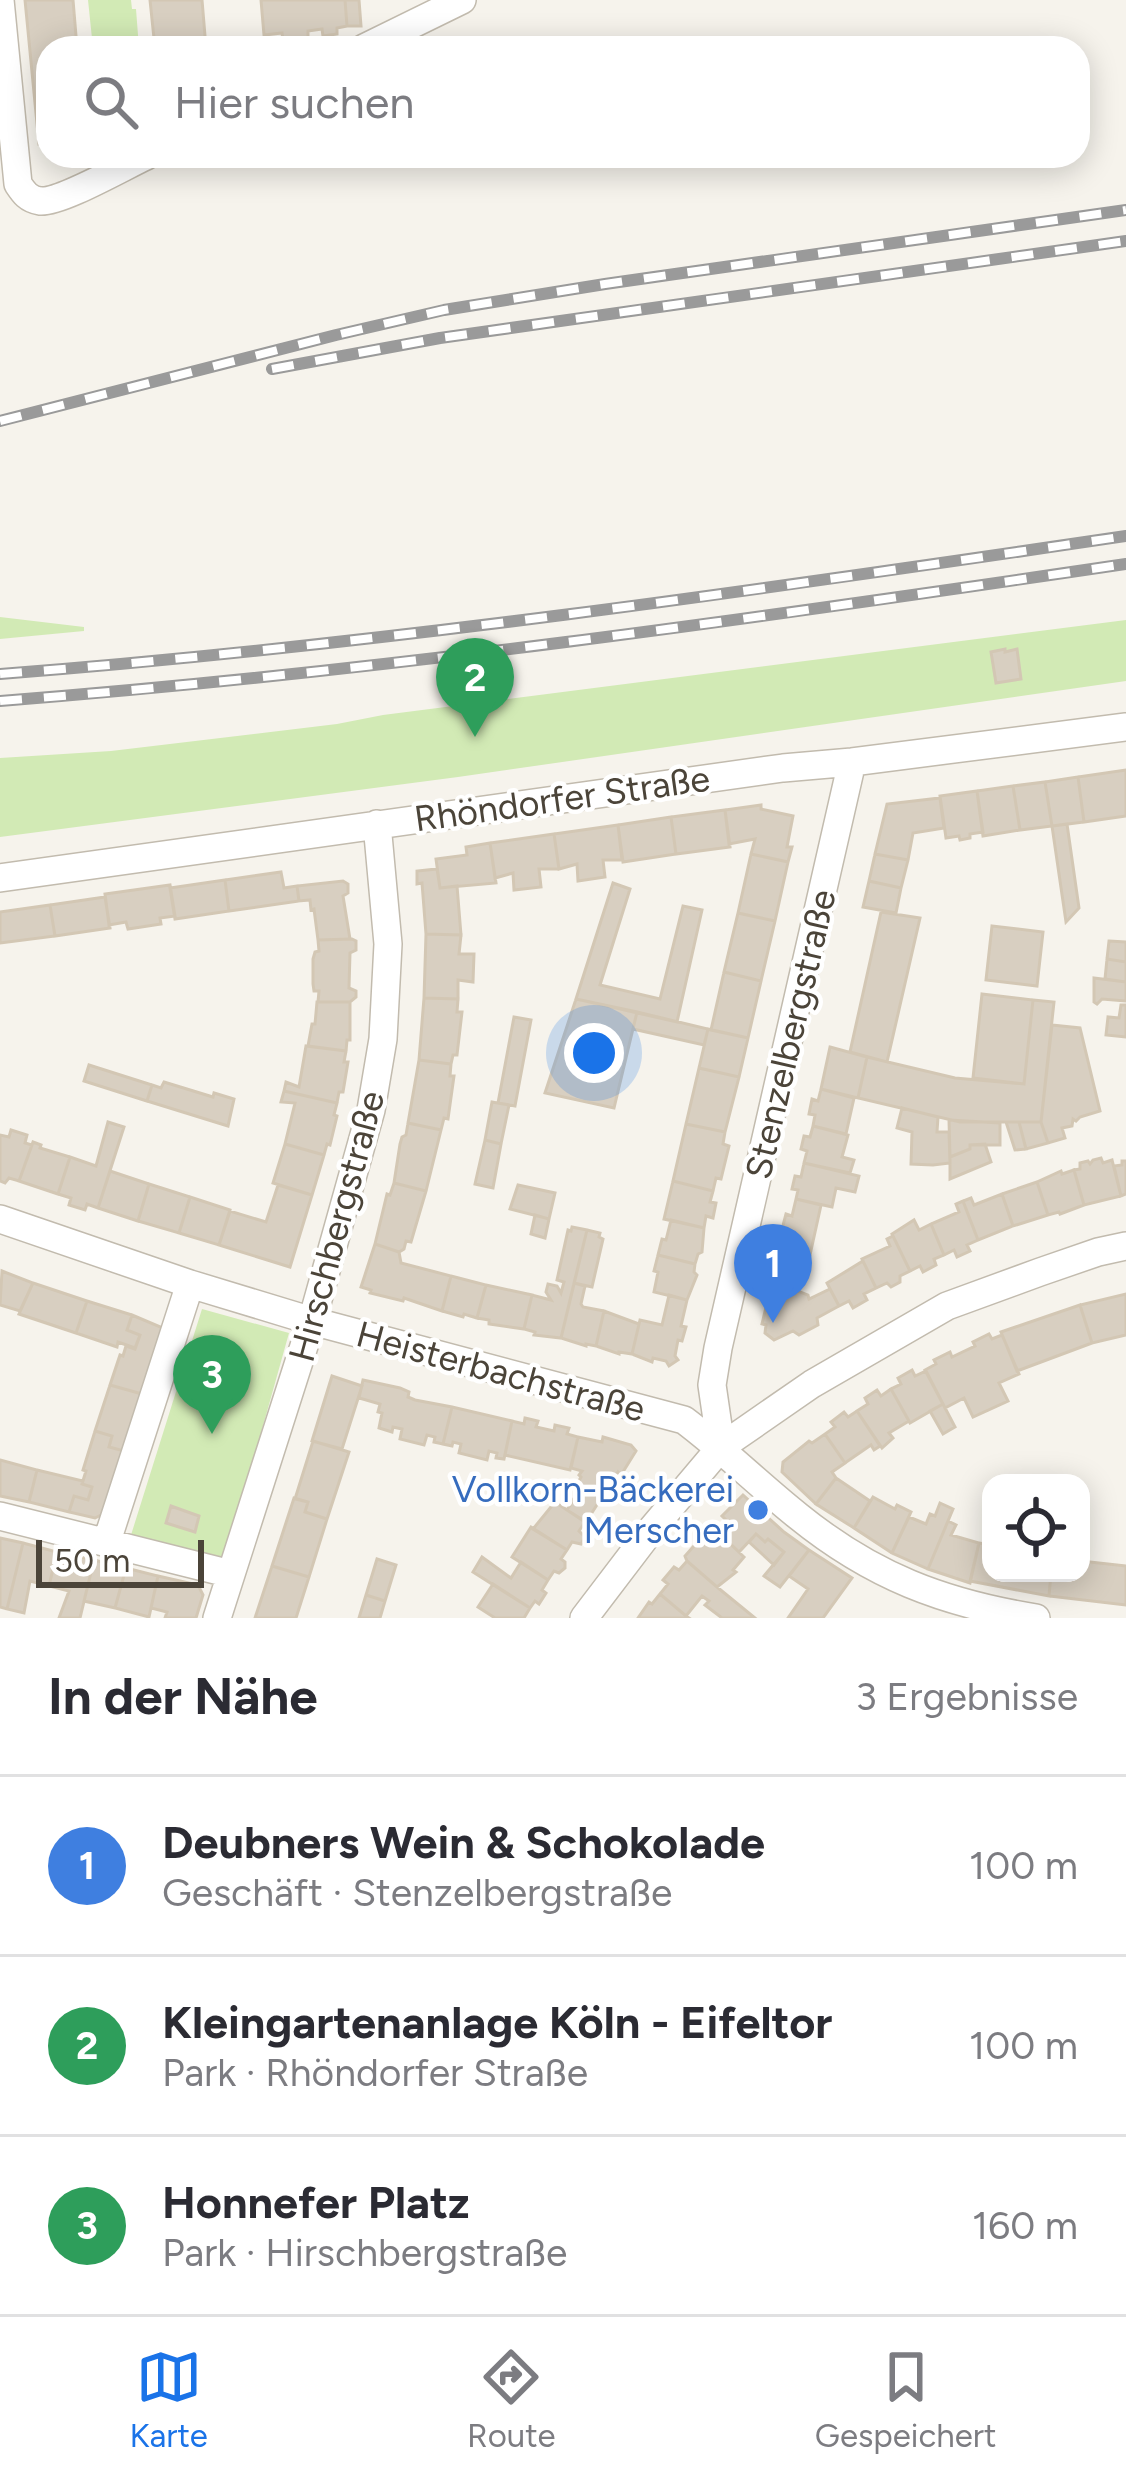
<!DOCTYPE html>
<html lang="de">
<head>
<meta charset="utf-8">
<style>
  :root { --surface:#fff; --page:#f2f2f3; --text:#2b2b33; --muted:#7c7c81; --line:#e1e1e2; --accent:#1a73e8 }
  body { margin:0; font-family:Figtree,sans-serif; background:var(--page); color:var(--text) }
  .controls { position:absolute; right:36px; bottom:36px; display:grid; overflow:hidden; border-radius:24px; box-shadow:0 6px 30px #0003 }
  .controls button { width:108px; height:108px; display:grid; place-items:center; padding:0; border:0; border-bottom:3px solid var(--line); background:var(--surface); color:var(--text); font:60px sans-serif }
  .scale { position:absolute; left:36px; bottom:30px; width:168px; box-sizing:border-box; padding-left:12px; border:6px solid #4b4439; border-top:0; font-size:33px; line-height:42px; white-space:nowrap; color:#4b4439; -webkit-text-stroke:9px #fff; paint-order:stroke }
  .you { position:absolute; left:594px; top:1053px; width:42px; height:42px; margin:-30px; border:9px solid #fff; border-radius:50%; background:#1a73e8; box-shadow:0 0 0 18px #1a73e833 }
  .badge { display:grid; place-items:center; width:78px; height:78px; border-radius:50%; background:var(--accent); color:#fff; font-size:39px; font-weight:700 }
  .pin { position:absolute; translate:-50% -99px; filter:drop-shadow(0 3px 6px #0008) }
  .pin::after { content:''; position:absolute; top:63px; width:42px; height:36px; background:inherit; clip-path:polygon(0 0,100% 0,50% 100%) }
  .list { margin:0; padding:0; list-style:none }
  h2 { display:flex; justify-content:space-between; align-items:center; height:156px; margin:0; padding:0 48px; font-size:51px }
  h2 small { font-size:39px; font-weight:400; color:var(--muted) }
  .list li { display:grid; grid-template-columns:78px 1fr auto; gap:36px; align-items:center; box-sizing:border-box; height:180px; padding:0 48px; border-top:3px solid var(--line) }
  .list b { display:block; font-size:45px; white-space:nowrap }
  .list p { margin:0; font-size:39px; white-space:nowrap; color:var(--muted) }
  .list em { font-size:39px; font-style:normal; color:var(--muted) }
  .icon { flex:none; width:66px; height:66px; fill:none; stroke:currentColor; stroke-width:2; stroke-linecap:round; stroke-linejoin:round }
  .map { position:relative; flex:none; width:1126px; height:1618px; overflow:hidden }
  .search { position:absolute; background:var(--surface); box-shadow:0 6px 30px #0003; left:36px; right:36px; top:36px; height:132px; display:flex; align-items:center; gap:30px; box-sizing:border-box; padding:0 42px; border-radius:36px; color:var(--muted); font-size:45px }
  .sheet { height:696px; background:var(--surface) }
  nav { display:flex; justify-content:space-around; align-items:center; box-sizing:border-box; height:168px; border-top:3px solid var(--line); background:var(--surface); font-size:33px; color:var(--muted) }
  nav a { display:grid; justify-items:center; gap:6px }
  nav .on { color:var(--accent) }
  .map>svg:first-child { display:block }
  .green { fill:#d2eab5 }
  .building { fill:#d8cfc1; stroke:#d3c7b4; stroke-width:3 }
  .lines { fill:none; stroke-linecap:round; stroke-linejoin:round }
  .minor-casing { stroke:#c2bbae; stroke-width:30 }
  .minor { stroke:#fff; stroke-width:27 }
  .rail-casing { stroke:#9a9a9a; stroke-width:12 }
  .rail { stroke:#fff; stroke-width:8; stroke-dasharray:22; stroke-linecap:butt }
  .shop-dot { fill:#3f7fe0; stroke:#fff; stroke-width:4.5 }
  .labels { text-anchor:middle; stroke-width:9; stroke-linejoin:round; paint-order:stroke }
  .street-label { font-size:36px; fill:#4b4439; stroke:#fff }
  .shop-label { font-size:36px; fill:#366cbe; stroke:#fff; text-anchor:end }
</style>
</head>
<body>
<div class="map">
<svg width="1126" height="1618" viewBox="0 0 1126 1618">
  <rect width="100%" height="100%" fill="#f6f3ec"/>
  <path class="green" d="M88,0H131L132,9H136L139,48H93Z
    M0,617L84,627V631L0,639Z
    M1126,620V681L458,777L0,837V758L111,751L337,724L383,715Z
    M202,1309L289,1333L226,1558L131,1535Z"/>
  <path class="building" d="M25,0H73L77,48H48V143L39,144Z
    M150,0H202L206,48H155Z
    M261,0H345L347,26L337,28V34L323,36L322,29L308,31V38L283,40L282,33L264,35Z
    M345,0H359L361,26H347Z
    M1005,649V652L1017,649L1021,679L996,683L991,652Z
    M1126,770V816L1084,822L1078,777Z
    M1078,777L1084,822L1052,826L1045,782Z
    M1045,782L1052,826L1020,830L1013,786Z
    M1013,786L1020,830L983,836L977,791Z
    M977,791L983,832L970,834V838L960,840L959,836L946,838L940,796Z
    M940,798L944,828L913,833L908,860L875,854L887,804Z
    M761,805V809L793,816L787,847H792L788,862L751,854L755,839L729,844L725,810Z
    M725,810L730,847L676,854L671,817Z
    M671,817L676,854L623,862L618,825Z
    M1067,824L1079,908L1066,922L1052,826Z
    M618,825L622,860H603L605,877L578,881L577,864L559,869L554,834Z
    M554,834L559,869H539L541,887L514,890L513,873L495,878L490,843Z
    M490,843L496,883L440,888L436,859L467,855L466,847Z
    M751,854L788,862L775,921L738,913Z
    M875,854L908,860L901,888L869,881Z
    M437,869L440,888L457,886L461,935L426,934L422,883L417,884V871Z
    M281,872L284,888L297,886L299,901L229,911L225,880Z
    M225,880L229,911L175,919L170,888Z
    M343,881L348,884V893L343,896L350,939L318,940L314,909L311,910L310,900L299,901L297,886Z
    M869,881L901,888L896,913L863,907Z
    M613,883L630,889L600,985L660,999L683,906L702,910L677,1022L576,999Z
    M170,885L175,916L160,918L161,924L128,929L126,922L109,925L105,894Z
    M105,897L110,928L55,936L50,905Z
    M50,905L55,936L0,943V912Z
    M881,912L920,918L887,1062L850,1052Z
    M738,913L775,921L761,981L724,972Z
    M992,926L1043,932L1037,986L986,980Z
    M426,934L461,935L459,954H474L473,982L458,980V999L424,998Z
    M352,939L356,941V950L350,953L349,988L356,991V997L350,1002H318L319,991H314L313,984V959L315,952L319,951L318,940Z
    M1109,941L1126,942V962L1107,959Z
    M1107,959L1126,962V982L1105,979Z
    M724,972L761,981L748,1038L711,1030Z
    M1094,978L1126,982V1001L1102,999L1097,1004L1094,1002Z
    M982,994L1033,1000L1024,1084L973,1078Z
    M424,998L458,999L457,1012H462L457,1055H453L451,1064L419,1060Z
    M576,999L637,1012L614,1108L545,1093Z
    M1033,1000L1054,1002L1041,1122H960L858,1098L867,1057L955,1078L1024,1084Z
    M317,1002H350V1040H347L346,1051L308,1046L312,1024H315Z
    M1121,1005H1126V1037L1106,1035L1108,1017L1119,1018Z
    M637,1012L708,1029L704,1045L633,1029Z
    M514,1017L531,1020L515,1106L498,1103Z
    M1052,1025L1080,1028L1100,1111L1080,1117L1076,1121L1073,1119L1072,1126L1062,1128L1065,1138L1048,1143L1041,1122Z
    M708,1029L748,1038L739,1077L699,1068Z
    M306,1046L346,1051L344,1062H348L343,1092H339L337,1103L284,1091L286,1082L299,1087Z
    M830,1047L867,1057L858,1098L821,1089Z
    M419,1060L451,1064L450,1076H454L448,1119L444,1118L441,1130L408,1123Z
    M89,1065L152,1085L147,1101L84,1081Z
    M699,1068L739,1077L725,1132L686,1124Z
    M164,1082L213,1097L214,1093L234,1099L228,1126L147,1101L152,1085L161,1088Z
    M821,1089L854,1098L846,1134L813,1126L815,1115L809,1114L812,1099L818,1101Z
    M284,1091L337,1103L334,1115L337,1116L330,1145L327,1144L324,1155L285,1144L295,1103L281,1102Z
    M492,1102L509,1105L501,1144L485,1140Z
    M902,1108L938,1117L937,1132H949L950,1163L933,1165L911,1164L912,1132L897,1128Z
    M949,1120L1000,1123V1145H970V1149L950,1157Z
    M108,1122L124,1127L98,1208L87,1204L85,1210L69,1205L71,1198L58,1194L70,1157L96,1166Z
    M1006,1122H1019L1026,1149L1015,1150Z
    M1019,1122H1041L1048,1143L1026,1149Z
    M408,1123L441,1130L426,1191L394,1183L400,1144L402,1137L406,1135Z
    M686,1124L725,1132L723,1144L729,1146L721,1179L716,1178L713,1191L673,1181Z
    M813,1126L848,1135L842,1157L854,1160L850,1173L804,1163L807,1151L801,1149L804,1136L810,1137Z
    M11,1130L27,1135L25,1143L32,1145L19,1181L9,1178L5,1183L0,1181V1135L9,1137Z
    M485,1140L501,1144L493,1188L475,1184Z
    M33,1142L41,1145L40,1148L70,1157L58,1194L19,1181Z
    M285,1144L324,1155L312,1195L273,1183Z
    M985,1144L991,1162L950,1179V1157L970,1149V1145Z
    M1101,1158L1103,1163L1112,1160L1121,1196L1084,1205L1074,1170L1080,1169V1163L1088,1161L1090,1164L1093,1160Z
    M1122,1161H1126V1194L1121,1196L1114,1166L1122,1165Z
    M804,1163L859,1176L855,1192L836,1188L832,1207L796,1199L798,1190L792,1189L795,1176L801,1177Z
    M1074,1170L1084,1205L1060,1214L1059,1212L1048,1215L1037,1182L1061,1171L1062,1174Z
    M110,1171L149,1184L138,1221L98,1208Z
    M673,1181L713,1191L710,1202L716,1203L713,1218L706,1216L704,1228L664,1219Z
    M1037,1182L1048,1215L1013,1226L1002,1194Z
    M394,1183L426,1191L411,1242L406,1241L404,1249L399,1252L375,1244L387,1194L390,1195Z
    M149,1184L190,1197L179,1233L138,1221Z
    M278,1185L312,1195L290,1267L219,1245L230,1211L266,1222Z
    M518,1185L555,1193L549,1219L510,1209Z
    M1002,1194L1013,1226L978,1240L963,1201L971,1198L974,1205Z
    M190,1197L230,1210L219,1245L179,1233Z
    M796,1199L821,1205L810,1255L784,1249L787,1235L781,1233L786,1214L792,1216Z
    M963,1201L978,1240L967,1245L970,1251L957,1257L954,1250L944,1255L931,1224L959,1212L956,1204Z
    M535,1215L549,1219L545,1238L531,1234Z
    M671,1220L704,1228L702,1252L698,1254L695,1264L658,1255L662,1239L666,1240Z
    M914,1220L919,1230L931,1224L944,1255L934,1259L936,1265L923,1272L920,1266L910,1271L892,1234Z
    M572,1227L587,1230L561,1338L534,1335L535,1332L524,1329L532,1295L551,1300L546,1292L548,1284L557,1286L561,1293L564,1282L557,1280L568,1230L571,1231Z
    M587,1230L600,1233L599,1237L603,1239L592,1287L574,1283Z
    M893,1236L910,1271L900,1276V1282L891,1287L887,1283L876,1288L862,1259L890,1246L887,1239Z
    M375,1244L399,1252L401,1263L451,1276L442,1311L404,1298L403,1301L370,1293L371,1290L361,1287Z
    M784,1249L803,1254L795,1290L808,1295L809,1299L830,1289L839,1306L817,1318L818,1325L799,1335L793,1331L774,1340L765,1333L766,1325L762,1324L767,1303L772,1304L778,1278L772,1277L775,1262L781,1263Z
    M658,1255L695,1264L694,1272L697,1275L687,1300L654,1292L658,1272L654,1271Z
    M863,1261L876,1288L864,1294L867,1300L853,1308L849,1301L839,1306L827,1283Z
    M2,1271L33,1283L20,1311L0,1305Z
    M451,1276L486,1285L477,1318L464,1314L463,1317L442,1311Z
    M33,1283L87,1301L76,1333L19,1314Z
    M574,1283L585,1286L581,1304L583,1307L604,1311L596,1346L586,1344V1346L561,1338Z
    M486,1285L532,1295L524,1329L489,1324V1320L477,1318Z
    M1126,1294V1335L1092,1343L1080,1305Z
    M669,1295L687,1300L681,1326L686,1327L682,1341L678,1340L675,1356L678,1360L669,1366L666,1361L653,1358L652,1362L632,1354L640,1320L662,1325Z
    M87,1301L132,1315L127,1330L140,1335L135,1348L118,1342L117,1347L76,1333Z
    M1080,1305L1092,1343L1017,1371L1001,1332Z
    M604,1311L639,1324L632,1354L619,1352V1354L596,1346Z
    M132,1315L163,1328L142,1394L110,1385L120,1355L123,1356L126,1346L135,1349L140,1335L127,1330Z
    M989,1334L992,1339L1002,1335L1019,1374L999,1383L1008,1401L973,1417L964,1398L945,1408L925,1370L936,1364L934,1360L950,1352L952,1357L975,1346L973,1342Z
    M912,1370L915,1376L926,1371L943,1404L910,1423L891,1389L901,1384L898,1378Z
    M332,1376L362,1386L342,1449L312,1441Z
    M363,1380L400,1388L409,1392L408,1397L415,1400L452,1407L443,1444L434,1442L435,1437L427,1435L424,1445L400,1439L402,1429L393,1427L392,1432L379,1428L382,1413L378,1412L380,1404L359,1398Z
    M110,1385L142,1394L124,1451L109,1447L112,1436L95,1431Z
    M891,1389L909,1421L889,1433L893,1438L882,1448L857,1411L868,1404L865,1398L877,1390L881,1396Z
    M943,1404L955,1427L943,1434L930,1411Z
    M452,1407L512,1421L504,1459L496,1458L497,1453L489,1451L487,1460L459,1453L461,1444L453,1442L452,1446L443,1444Z
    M857,1411L880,1446L874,1450L871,1445L845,1463L825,1434L835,1427L831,1422L844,1412L848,1417Z
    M525,1418L538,1421L536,1427L554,1431L555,1425L569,1428L567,1434L578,1437L570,1470L505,1455L512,1421L524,1424Z
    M95,1431L112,1436L109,1447L124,1451L105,1513L95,1518L69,1512L74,1496L88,1500L92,1487L82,1484L86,1471L83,1470Z
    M825,1434L845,1463L832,1472L836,1478L816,1504L782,1472L783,1462L809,1441L812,1443Z
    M578,1437L602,1442L603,1437L631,1445L636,1451L621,1475L618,1472L586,1522L567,1510L579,1490L575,1488L581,1477L579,1475L582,1471L571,1468Z
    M313,1441L349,1452L327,1519L305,1512L308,1502L295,1499Z
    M0,1460L37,1470L29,1502L0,1496Z
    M37,1470L83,1481L82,1484L92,1487L88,1500L74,1496L69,1512L29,1502Z
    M836,1478L870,1501L854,1528L816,1504Z
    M743,1495L784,1532L809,1550L780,1587L764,1576L784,1552L768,1539L765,1542L756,1534L739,1552L716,1530L726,1520L722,1516Z
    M873,1497L895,1509L897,1505L911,1512L892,1553L854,1528Z
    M294,1498L308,1502L305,1512L327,1519L309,1577L272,1566Z
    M555,1502L585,1522L579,1531L585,1537L581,1544L572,1542L567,1550L533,1529Z
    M940,1503L953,1509L928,1569L892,1553L909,1517L926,1524L930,1514L935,1516Z
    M171,1506L199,1516L195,1532L166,1523Z
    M948,1521L956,1525L951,1535L979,1543L970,1583L928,1569Z
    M531,1527L567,1550L561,1559L565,1562V1568L559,1573L554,1571L548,1580L512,1557Z
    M716,1530L744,1557L733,1570L736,1572L717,1587L687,1561L685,1556L700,1539L705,1541Z
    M756,1534L765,1542L768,1539L784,1552L774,1565L749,1542Z
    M0,1538L23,1543L7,1609L0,1607Z
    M23,1543L57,1552L49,1586L30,1581L24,1613L7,1609Z
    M979,1543L991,1545V1573H1051L1049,1596L970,1581Z
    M809,1550L852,1578L823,1618H788L808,1589L789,1576Z
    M57,1552L94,1560L80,1618H59L69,1591L49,1586Z
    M482,1557L511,1578L521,1562L548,1580L542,1590L546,1593L539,1604L535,1601L530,1608L473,1572Z
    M377,1559L396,1565L385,1601L366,1595Z
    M94,1560L126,1568L115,1608L84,1601Z
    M687,1561L717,1587L755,1618H722L705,1605L709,1601L702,1596L686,1616L660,1594L668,1584L663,1580L674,1567L679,1570Z
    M1081,1561L1126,1566V1605L1049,1596L1051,1573H1081Z
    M272,1566L309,1577L296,1618H255Z
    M126,1568L158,1576L149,1617L115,1608Z
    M158,1576L198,1585L203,1595L196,1618H165L167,1612L151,1608Z
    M493,1584L530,1608L524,1618H495L478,1607Z
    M660,1594L686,1616L689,1618H638L649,1602L652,1604Z
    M366,1595L385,1601L380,1618H359Z"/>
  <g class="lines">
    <defs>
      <path id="minor" d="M0,0L18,184C24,193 28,199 40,201C60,203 124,166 146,156
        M364,48L462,0
        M0,878L783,768L852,762L1126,727
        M0,1219L190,1284L312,1321L684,1420C724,1450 759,1485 798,1516C872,1576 943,1603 1036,1618
        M721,1447L712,1385L718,1348L852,762
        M0,1516L231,1574
        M107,1541L190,1284
        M217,1618L312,1321L371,1110L383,1039L388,944L377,824
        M584,1618L651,1530L721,1447L812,1384L947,1306L1040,1272L1098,1252L1126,1246"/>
    </defs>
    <use href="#minor" class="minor-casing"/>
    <use href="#minor" class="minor"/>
    <defs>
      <path id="rail" d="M272,369L440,338L1126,241
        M0,421L336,335L444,310L605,284L1126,210
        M0,674C378,645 752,591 1126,536
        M0,701C377,672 752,619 1126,564"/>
    </defs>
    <use href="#rail" class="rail-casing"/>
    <use href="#rail" class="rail"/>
  </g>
  <circle class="shop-dot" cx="758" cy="1510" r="12"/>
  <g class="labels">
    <g class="street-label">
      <text transform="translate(562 798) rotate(-8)" y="13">Rhöndorfer Straße</text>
      <text transform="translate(790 1034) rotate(-77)" y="13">Stenzelbergstraße</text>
      <text transform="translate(336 1226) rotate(-75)" y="13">Hirschbergstraße</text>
      <text transform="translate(501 1371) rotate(15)" y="13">Heisterbachstraße</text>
    </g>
    <g class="shop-label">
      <text x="734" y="1502">Vollkorn-Bäckerei<tspan x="734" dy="41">Merscher</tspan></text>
    </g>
  </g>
</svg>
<div class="controls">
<button><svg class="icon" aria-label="locate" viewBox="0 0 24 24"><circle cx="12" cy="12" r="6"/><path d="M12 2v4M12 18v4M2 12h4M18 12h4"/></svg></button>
</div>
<div class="scale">50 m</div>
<div class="you"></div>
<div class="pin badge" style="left:773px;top:1323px;background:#3f7fe0">1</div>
<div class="pin badge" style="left:475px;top:737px;background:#2e9e5b">2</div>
<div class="pin badge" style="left:212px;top:1434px;background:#2e9e5b">3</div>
<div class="search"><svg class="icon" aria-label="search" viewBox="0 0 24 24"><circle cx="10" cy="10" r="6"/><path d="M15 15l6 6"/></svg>Hier suchen</div>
</div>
<section class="sheet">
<h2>In der Nähe<small>3 Ergebnisse</small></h2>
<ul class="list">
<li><span class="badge" style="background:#3f7fe0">1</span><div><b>Deubners Wein &amp; Schokolade</b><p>Geschäft · Stenzelbergstraße</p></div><em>100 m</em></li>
<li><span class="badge" style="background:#2e9e5b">2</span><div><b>Kleingartenanlage Köln - Eifeltor</b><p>Park · Rhöndorfer Straße</p></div><em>100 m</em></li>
<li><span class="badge" style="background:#2e9e5b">3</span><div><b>Honnefer Platz</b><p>Park · Hirschbergstraße</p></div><em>160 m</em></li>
</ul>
</section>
<nav>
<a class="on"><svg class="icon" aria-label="map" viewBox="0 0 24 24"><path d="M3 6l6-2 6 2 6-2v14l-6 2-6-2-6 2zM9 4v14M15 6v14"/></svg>Karte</a>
<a><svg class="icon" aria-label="directions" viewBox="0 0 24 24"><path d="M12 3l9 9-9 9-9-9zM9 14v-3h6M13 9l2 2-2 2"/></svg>Route</a>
<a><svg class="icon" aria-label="saved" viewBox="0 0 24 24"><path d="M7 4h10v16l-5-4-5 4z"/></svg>Gespeichert</a>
</nav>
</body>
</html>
